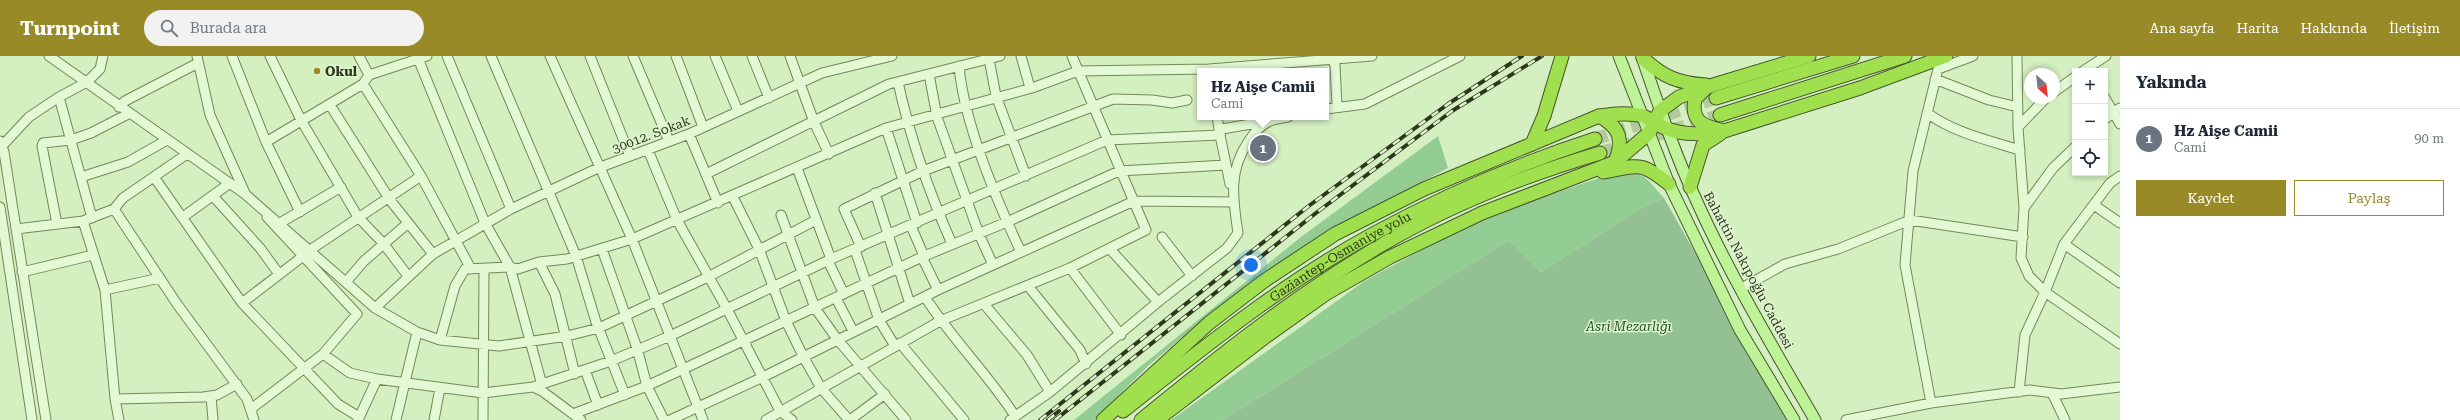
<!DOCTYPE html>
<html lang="tr">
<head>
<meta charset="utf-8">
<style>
  :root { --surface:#fff; --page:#f2f2f3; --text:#1f2937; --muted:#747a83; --line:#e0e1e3; --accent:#988a27 }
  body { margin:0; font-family:"Roboto Serif",serif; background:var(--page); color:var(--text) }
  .controls { position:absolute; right:12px; top:12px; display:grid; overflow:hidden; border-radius:0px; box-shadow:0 2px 6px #0003 }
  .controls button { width:36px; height:36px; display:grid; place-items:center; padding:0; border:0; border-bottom:1px solid var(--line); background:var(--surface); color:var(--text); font:20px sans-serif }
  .compass { position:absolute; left:2024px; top:12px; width:36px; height:36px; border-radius:50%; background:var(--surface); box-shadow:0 2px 6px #0003; rotate:153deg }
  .you { position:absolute; left:1251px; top:209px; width:14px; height:14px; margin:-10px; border:3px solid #fff; border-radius:50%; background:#1a73e8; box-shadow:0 0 0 6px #1a73e833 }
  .badge { display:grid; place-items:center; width:26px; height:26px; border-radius:50%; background:var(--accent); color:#fff; font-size:13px; font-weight:700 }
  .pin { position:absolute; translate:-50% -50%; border:2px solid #fff; box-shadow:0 1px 4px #0006 }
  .popup { position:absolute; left:1197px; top:12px; width:132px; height:52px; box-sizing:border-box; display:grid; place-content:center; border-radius:0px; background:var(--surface); filter:drop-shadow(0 1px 3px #0005); font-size:13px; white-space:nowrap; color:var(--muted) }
  .popup b { font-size:15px; color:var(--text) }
  .popup::after { content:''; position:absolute; left:50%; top:100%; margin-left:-8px; border:8px solid transparent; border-top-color:var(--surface) }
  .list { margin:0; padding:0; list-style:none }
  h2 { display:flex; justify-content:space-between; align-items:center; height:52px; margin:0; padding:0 16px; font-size:17px }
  h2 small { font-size:13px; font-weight:400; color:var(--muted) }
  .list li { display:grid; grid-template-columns:26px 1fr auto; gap:12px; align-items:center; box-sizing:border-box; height:60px; padding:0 16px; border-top:1px solid var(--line) }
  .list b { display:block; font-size:15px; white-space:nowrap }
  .list p { margin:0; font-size:13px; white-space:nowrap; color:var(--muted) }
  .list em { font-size:13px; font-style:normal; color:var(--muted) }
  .actions { display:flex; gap:8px; padding:12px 16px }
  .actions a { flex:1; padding:9px 0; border:1px solid var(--accent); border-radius:0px; text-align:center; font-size:14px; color:var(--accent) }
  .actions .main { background:var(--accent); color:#fff }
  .icon { flex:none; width:22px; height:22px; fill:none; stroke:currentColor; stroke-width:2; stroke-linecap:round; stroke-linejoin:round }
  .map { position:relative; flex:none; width:2120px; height:364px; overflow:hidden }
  header { display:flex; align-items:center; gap:24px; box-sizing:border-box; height:56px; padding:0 20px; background:var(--accent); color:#fff }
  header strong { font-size:19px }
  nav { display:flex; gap:22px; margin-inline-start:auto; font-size:14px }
  .search { width:280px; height:36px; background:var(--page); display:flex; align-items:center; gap:10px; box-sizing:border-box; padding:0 14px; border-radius:22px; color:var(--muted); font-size:15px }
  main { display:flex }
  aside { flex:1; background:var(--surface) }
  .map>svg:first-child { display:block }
  .green { fill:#94cd94 }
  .cemetery { fill:#94c194 }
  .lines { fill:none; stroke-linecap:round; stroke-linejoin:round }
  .highway-tunnel { stroke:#b3ca9f; stroke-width:13; stroke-dasharray:13 6; stroke-linecap:butt }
  .minor-casing { stroke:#748858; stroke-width:11 }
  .major-casing { stroke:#47562c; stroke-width:13 }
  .highway-casing { stroke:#47562c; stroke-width:15 }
  .minor { stroke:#e3f9d4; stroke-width:9 }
  .major { stroke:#bff397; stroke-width:11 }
  .highway { stroke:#a0e04f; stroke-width:13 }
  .rail-casing { stroke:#2e371d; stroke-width:4 }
  .rail { stroke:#e0f6d0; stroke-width:2.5; stroke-dasharray:8; stroke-linecap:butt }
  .poi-dot { fill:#988a27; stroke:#e0f6d0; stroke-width:1.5 }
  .labels { text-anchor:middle; stroke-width:3; stroke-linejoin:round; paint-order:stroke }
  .poi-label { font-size:13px; font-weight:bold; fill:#2e371d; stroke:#e0f6d0; text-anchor:start }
  .street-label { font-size:13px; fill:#2e371d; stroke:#e0f6d0 }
  .park-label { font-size:13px; font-style:italic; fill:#235429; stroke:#e0f6d0 }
</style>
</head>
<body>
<header>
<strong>Turnpoint</strong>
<div class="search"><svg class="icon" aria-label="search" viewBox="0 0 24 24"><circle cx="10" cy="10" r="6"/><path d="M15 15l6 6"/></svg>Burada ara</div>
<nav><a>Ana sayfa</a><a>Harita</a><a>Hakkında</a><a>İletişim</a></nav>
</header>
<main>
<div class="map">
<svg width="2120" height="364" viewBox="0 0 2120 364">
  <rect width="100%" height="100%" fill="#d4efc0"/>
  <path class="green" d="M1438,80L1448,112L1330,175L1275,210L1216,253L1148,310L1094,364H1074L1301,181Z
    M1617,116C1646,116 1646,122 1664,142L1643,151L1541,216L1509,184L1223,364H1171L1366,224L1483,161Z"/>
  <path class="cemetery" d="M1664,142L1790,364H1223L1509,184L1541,216L1643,151Z"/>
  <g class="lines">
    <path class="highway-tunnel" d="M1595,83L1716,42
      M1600,97L1720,59"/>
    <defs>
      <path id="minor" d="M49,0L245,138L375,252L417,276L440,284L499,290L567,280L599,272L708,221L816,164
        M197,0L210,59L245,137
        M232,0L266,86L300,156
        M270,0L301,64L358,161L383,187L408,220
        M359,0L369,19
        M417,0L485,167L510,211L518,213L539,206L567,203L632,183L886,72L1032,32L1078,15L1209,13L1372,0
        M447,0L511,153
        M491,0L576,200L596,266L625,339
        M550,0L632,183L703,364
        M590,0L630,100
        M633,0L669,85
        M676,0L703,71
        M715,0L738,55
        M752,0L769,42
        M790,0L814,66L829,98
        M1021,0L1030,32
        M2017,0L2018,71L2024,152
        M989,3L996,40L1026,120
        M1332,3L1335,9L1337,50
        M959,10C964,67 997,145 1021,196
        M2083,15L2106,0
        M929,18L937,61L979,178L993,209
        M1935,23L1989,44L2018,51
        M898,26C910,82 929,136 952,188
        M363,28L421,120L471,213
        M2054,36L2075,21
        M59,41L92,162
        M2105,42L2120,68
        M330,49L390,144L433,198
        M119,51L125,45L198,7
        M1326,53L1365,48L1460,0
        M1927,57C1955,77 1987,84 2020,94
        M2105,63L2120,52
        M2018,71L2046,42
        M886,72L917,167
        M689,78L718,147
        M0,85L4,96L46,364
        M266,86L363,28L369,19L427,0
        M2,90L29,61L59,41L87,26L100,13L103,0
        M2075,91L2053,112L2024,152L2021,202L2029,220L2045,236L2120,288
        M648,94L677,164L727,253L780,355L792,364
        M797,112L831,203
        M706,118L889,28L1000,0
        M81,121L128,106L167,84
        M154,121L242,247L338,348L359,361
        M1230,128L1220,79L1222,73L1268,65
        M875,137L910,248
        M213,140L260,192L279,218
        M733,141L759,193L786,265L803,300L821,332L849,364
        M2094,149L2120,167
        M0,151L32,364
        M114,153L123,142L187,98
        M781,159L815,252L837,283L906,364
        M183,161L230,127
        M83,165L105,234L115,343L119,364
        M280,167L341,131
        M57,168L42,90L43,87L71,84L91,77L128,58
        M911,170L924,200
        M16,173L83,165L114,153L177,248L247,343L254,364
        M1162,181L1192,220
        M2064,188L2120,227
        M861,191L844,153L923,115L1113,43L1152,44L1172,47L1187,44
        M602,193L637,292L647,330L664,364
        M1110,193L1158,246
        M310,194L421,120
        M855,194L879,264L895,290
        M922,201L938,234
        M828,205L844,238
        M539,206L555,238L575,318
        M1070,212L1121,279
        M22,216L93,199
        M346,226L364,205L407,168
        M1028,230L1080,294L1086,308
        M1740,233L1785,208L1838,193L1910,164L2023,181
        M105,234L160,222
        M925,241C952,283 988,318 1015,360
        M836,242L853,275
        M242,247L302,201
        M984,248L1027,299L1050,336
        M375,252L433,198L511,153L598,112L689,78L822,17L892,0
        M440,284L455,230L465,213L510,211L542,329
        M900,287L964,364
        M323,298L350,317L377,323L483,337L533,331L542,335L581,364
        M585,314L598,349
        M533,331L611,305L670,280L831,203L1107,84L1220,79L1217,61
        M2019,336L2025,279L2045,236L2064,188L2110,127L2120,120
        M2052,337L2065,364
        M211,340L213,364
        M115,343L203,341L217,339L237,328
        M1931,347L1905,209L1913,115L1938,13L1973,0
        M251,353L323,298L357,258L267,161
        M573,358L647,330L922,201L1007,166L1119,115L1226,109
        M358,364L377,323
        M396,364L417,276
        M434,364L440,332
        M483,364L484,213
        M670,364L763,321L938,234L1134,145L1233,146
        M766,364L940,265L1070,212L1146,174L1072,0
        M850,364L885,338
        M1010,364L1050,336L1158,246L1227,192L1238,177C1233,143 1228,116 1248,86C1253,78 1261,69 1270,65C1275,63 1282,62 1288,61
        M1846,364L1931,347L2030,334L2061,338L2120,331"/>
      <path id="major" d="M1619,0L1669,128L1740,274L1794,364
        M1642,1C1659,51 1676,101 1698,148C1732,223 1774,293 1815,364"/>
      <g id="highway">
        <path d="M1643,2C1663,21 1678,27 1706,29"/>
        <path d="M1705,33L1695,43C1691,64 1701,70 1721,74"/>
        <path d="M1716,42L1853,0"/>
        <path d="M1720,59L1905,0"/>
        <path d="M1599,60C1620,71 1624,84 1615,106"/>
        <path d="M1532,88L1544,60L1562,0"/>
        <path d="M1603,116C1639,110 1639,104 1669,128"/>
        <path d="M1690,131L1703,89L1720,78"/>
        <path id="s1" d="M1123,355C1203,292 1283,227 1373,178C1443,140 1518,108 1595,83"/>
        <path d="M1103,364L1209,267L1264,225L1335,178L1424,133L1599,60C1613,58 1629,56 1643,60C1651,63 1658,69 1665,72C1684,80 1704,78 1724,75L1860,32L1946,0"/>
        <path d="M1141,364C1217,302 1293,241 1378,191C1447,150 1523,120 1600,97"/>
        <path d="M1157,364L1265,281L1327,237L1390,201L1482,157L1615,106L1649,77L1660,55L1679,41L1710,30L1809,0"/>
      </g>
    </defs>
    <use href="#minor" class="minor-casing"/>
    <use href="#major" class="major-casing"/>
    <use href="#highway" class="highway-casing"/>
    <use href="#minor" class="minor"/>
    <use href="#major" class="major"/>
    <use href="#highway" class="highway"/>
    <defs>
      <path id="rail" d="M1040,364L1310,149L1448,48L1522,0
        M1048,364L1059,355
        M1055,364L1316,157L1452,55L1542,0"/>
    </defs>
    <use href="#rail" class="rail-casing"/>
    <use href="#rail" class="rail"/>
  </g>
  <circle class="poi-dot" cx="317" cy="15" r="4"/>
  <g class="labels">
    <g class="poi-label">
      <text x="325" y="20">Okul</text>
    </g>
    <g class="street-label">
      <text transform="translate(651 78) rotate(-21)" y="5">30012. Sokak</text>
      <text dy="5" stroke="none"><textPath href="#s1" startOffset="267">Gaziantep-Osmaniye yolu</textPath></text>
      <text transform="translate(1749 214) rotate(62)" y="5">Bahattin Nakıpoğlu Caddesi</text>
    </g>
    <g class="park-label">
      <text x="1629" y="275">Asri Mezarlığı</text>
    </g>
  </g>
</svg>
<div class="controls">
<button>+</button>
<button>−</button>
<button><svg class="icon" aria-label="locate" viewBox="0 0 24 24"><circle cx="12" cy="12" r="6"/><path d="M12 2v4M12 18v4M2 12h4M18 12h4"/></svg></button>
</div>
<svg class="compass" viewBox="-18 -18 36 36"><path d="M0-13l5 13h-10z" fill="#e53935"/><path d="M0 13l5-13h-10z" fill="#747a83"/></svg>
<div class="you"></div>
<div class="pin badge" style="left:1263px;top:92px;background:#6b7280">1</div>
<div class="popup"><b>Hz Aişe Camii</b>Cami</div>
</div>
<aside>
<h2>Yakında<small></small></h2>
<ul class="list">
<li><span class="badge" style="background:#6b7280">1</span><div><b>Hz Aişe Camii</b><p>Cami</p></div><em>90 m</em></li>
</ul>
<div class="actions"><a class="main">Kaydet</a><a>Paylaş</a></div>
</aside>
</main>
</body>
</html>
